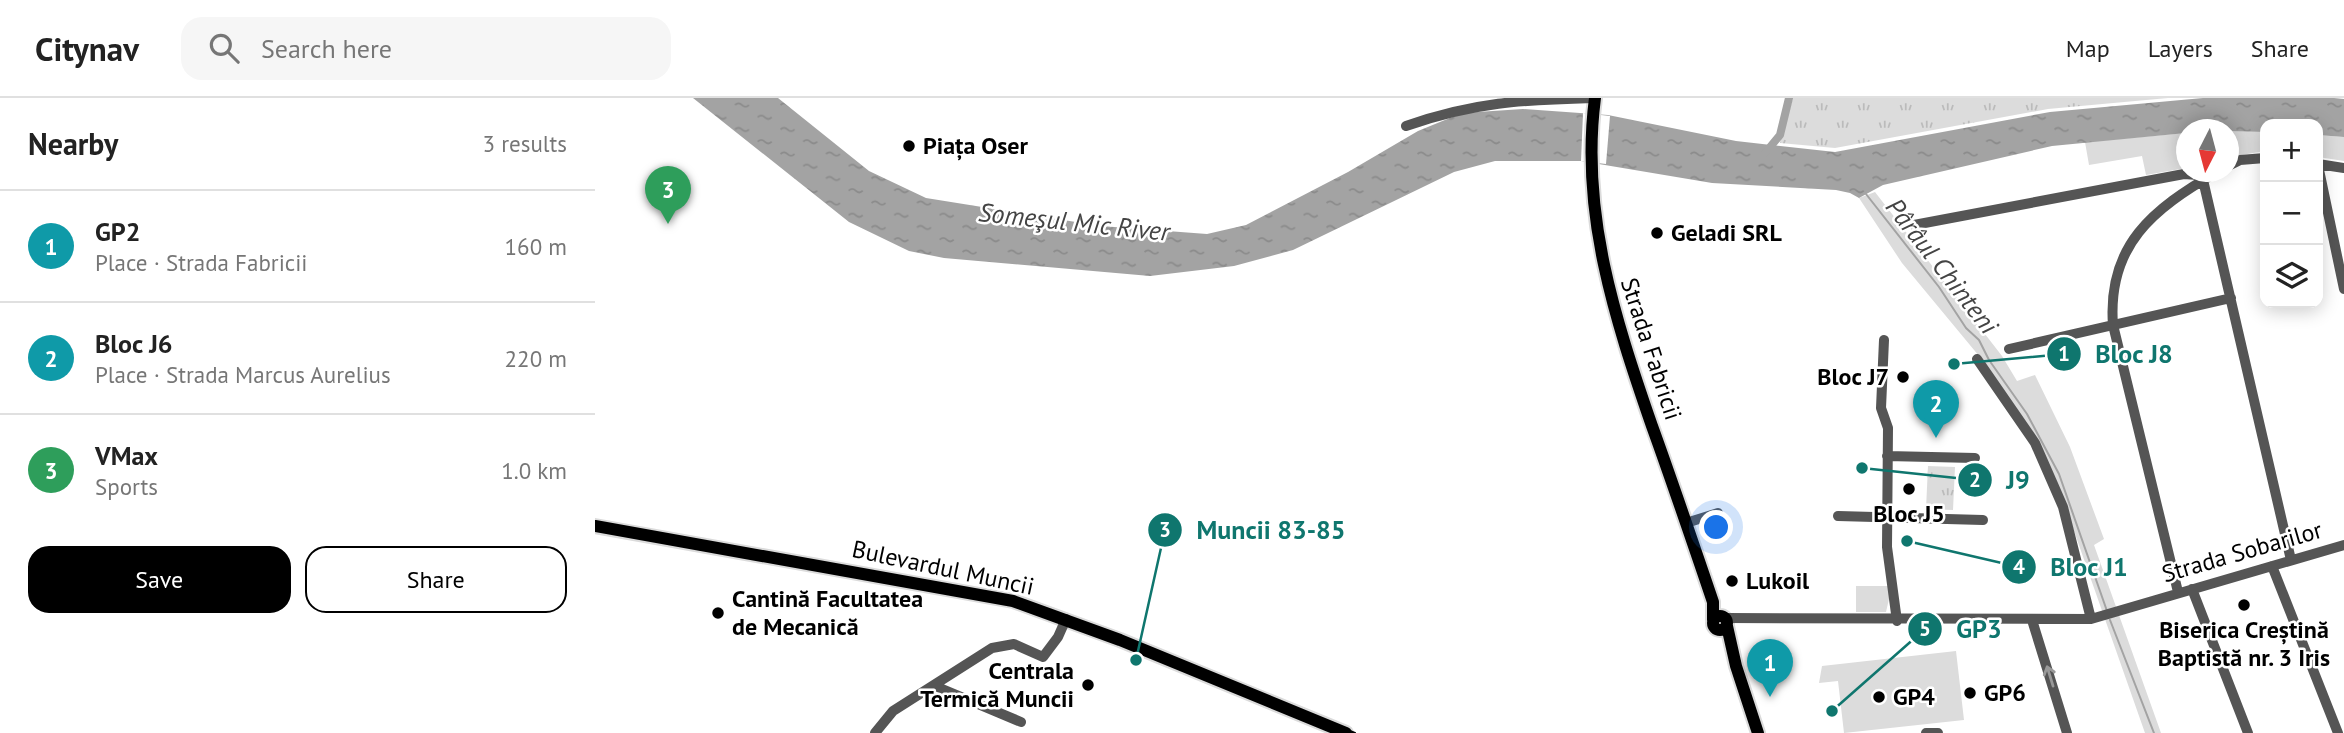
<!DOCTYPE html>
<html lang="en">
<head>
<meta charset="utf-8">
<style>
  :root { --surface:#fff; --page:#f6f6f6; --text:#222; --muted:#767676; --line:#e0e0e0; --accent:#000 }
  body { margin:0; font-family:"PT Sans",sans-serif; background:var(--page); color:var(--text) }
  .controls { position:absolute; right:21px; top:21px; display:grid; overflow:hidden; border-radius:14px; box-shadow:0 4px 18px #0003 }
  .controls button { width:63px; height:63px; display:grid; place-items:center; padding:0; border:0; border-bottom:2px solid var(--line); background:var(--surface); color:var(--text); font:35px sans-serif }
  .compass { position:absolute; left:1581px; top:21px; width:63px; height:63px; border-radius:50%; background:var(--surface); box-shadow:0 4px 18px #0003; rotate:186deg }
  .you { position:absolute; left:1122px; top:430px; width:24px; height:24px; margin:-18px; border:5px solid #fff; border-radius:50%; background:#1a73e8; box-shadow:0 0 0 10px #1a73e833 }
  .badge { display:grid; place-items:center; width:46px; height:46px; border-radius:50%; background:var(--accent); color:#fff; font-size:23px; font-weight:700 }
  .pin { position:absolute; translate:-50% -58px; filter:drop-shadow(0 2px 4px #0008) }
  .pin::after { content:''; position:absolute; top:37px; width:24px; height:21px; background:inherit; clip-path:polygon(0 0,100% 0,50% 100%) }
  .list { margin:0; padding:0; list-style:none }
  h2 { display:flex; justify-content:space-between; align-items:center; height:91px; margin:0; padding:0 28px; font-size:30px }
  h2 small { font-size:23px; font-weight:400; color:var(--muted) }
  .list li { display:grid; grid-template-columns:46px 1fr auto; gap:21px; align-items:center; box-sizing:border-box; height:112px; padding:0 28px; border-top:2px solid var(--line) }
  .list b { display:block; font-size:26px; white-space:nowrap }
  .list p { margin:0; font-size:23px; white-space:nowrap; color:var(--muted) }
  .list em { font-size:23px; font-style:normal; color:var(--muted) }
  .actions { display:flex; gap:14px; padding:21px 28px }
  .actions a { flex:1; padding:16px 0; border:2px solid var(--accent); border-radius:21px; text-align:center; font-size:24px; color:var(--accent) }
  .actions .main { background:var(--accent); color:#fff }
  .icon { flex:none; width:38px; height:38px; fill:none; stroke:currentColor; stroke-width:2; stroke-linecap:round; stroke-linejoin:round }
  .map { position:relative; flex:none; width:1749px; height:635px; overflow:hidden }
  header { display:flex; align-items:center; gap:42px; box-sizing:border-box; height:98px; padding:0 35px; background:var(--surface); border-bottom:2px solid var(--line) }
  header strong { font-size:33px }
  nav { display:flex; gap:38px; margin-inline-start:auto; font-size:24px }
  .search { width:490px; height:63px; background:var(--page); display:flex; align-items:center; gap:18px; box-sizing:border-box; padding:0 24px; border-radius:21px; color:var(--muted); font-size:26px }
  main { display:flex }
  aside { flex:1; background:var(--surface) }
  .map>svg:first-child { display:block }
  .grass { fill:#dcdcdc }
  .park { fill:url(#park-tufts) }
  .water { fill:url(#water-ripples) }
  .pier { fill:#fff }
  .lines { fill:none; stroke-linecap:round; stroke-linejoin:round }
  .stream { stroke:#a3a3a3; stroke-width:2 }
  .canal { stroke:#a3a3a3; stroke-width:8 }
  .major-casing { stroke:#dbdbdb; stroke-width:16 }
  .minor { stroke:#555; stroke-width:10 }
  .major { stroke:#000; stroke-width:12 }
  .tram { stroke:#000; stroke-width:2 }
  .oneway { stroke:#999 }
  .poi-dot { fill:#000; stroke:#fff; stroke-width:2.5 }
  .labels { text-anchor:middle; stroke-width:5; stroke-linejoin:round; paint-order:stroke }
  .poi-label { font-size:24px; font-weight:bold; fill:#000; stroke:#fff; text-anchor:start }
  .street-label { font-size:24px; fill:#000; stroke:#fff }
  .water-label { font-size:26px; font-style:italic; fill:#444; stroke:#fff }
  .leader { fill:none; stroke:#0f766e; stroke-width:2.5 }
  .callout-dot { fill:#0f766e; stroke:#fff; stroke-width:2.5 }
  .mark-label { font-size:21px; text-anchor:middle; font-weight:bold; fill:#fff }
  .callout-label { font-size:26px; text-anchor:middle; font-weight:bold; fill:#0f766e; stroke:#fff; stroke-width:5; stroke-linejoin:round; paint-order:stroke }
</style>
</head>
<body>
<header>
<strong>Citynav</strong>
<div class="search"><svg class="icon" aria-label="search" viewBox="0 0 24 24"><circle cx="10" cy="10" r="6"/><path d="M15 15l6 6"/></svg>Search here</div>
<nav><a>Map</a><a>Layers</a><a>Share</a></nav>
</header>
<main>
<aside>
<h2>Nearby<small>3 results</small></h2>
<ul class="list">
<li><span class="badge" style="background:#0f9aa8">1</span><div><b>GP2</b><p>Place · Strada Fabricii</p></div><em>160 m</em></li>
<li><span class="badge" style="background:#0f9aa8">2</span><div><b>Bloc J6</b><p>Place · Strada Marcus Aurelius</p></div><em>220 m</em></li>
<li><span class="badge" style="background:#2e9e5b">3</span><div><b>VMax</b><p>Sports</p></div><em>1.0 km</em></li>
</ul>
<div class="actions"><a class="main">Save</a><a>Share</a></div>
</aside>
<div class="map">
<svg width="1749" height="635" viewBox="0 0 1749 635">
  <defs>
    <pattern id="park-tufts" width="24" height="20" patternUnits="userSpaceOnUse" patternTransform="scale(1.75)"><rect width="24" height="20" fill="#dcdcdc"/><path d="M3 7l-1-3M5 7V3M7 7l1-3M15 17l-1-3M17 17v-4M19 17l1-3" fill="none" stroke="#bbb"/></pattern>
    <pattern id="water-ripples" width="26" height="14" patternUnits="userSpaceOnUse" patternTransform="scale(1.75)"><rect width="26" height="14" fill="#a3a3a3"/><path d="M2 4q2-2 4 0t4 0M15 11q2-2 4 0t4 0" fill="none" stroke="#8b8b8b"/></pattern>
  </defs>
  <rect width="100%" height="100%" fill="#fff"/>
  <path class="grass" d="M1634,33L1670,34V53L1634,59Z
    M1591,35V70L1551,77L1547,58L1494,67L1490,44Z
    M1723,37L1749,39V63L1723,59Z
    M1280,94L1407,258L1422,283L1440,277L1475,349L1509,441L1499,447L1566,635H1550L1460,379L1389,264L1307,165L1264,100Z
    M1261,488H1297L1291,514H1261Z
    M1361,553L1369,622L1249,635L1243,583L1224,585L1227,568Z"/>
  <path class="park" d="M1198,0H1573L1453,11L1240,50L1185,45Z
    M1333,368L1360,369L1358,412L1331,411Z"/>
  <path class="water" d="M98,0H183L274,73L331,100L506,128L612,136L651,127L753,74L823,33L867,15L928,11L1013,17L1141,43L1240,54L1455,14L1608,0H1739L1749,1V39L1723,37V26H1670V34L1591,32V35L1457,48L1288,87L1264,100L1255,95L1241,92L1117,85L986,63H900L859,74L698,152L639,168L555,178L349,160L314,153L254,124Z"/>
  <path class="pier" d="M988,15L1015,18L1011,66L986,63Z"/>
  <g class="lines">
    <path class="stream" d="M1271,96L1344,189L1371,230L1384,242L1394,262L1432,316L1464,376L1512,513
      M1515,522L1559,635"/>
    <path class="canal" d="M1171,54L1185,37L1194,0"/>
    <defs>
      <path id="major" d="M1000,0C985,114 1020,221 1057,328C1078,386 1098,445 1118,504V522
        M0,428L418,503L525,542L751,635
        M1118 525a7 7 0 1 1 14 0a7 7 0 1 1-14 0Z
        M1132,528L1141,568L1163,635"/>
    </defs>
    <use href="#major" class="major-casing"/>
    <path class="minor" d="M811,28C879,4 927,2 998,0
      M1723,66L1749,70
      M1723,67L1749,191
      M1633,68L1645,62L1670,60
      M1608,82L1696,462
      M1319,127L1589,76L1603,77L1608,82
      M1289,242L1286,310L1293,330L1292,449L1302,523
      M1414,251L1636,200
      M1382,261L1440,345L1468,409L1496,521
      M1292,358L1380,360
      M1243,418L1388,422
      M1091,425L1123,415
      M1677,468L1743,635
      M1597,491L1653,635
      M1583,494L1518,227C1512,147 1558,111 1622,74
      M1131,520L1496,521L1749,447
      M1437,522L1472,635
      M340,588L426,624
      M280,635L298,613L397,550L419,546L448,559L463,539L471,521
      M1331,635H1343"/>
    <use href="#major" class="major"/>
    <path class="tram" d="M0,426L342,485L433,505L760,635"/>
  </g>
  <defs><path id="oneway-shaft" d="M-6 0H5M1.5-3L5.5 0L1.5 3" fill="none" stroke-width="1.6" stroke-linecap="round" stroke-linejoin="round" transform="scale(1.75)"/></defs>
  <use class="oneway" href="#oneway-shaft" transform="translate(1455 578) rotate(-107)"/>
  <g class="poi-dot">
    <circle cx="314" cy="48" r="7"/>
    <circle cx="1062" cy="135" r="7"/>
    <circle cx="1308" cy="279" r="7"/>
    <circle cx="1314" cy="391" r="7"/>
    <circle cx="1137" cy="483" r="7"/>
    <circle cx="1649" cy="507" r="7"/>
    <circle cx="123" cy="515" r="7"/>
    <circle cx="493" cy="587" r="7"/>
    <circle cx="1375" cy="595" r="7"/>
    <circle cx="1284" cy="599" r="7"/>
  </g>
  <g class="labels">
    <g class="poi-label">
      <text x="328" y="56">Piața Oser</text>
      <text x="1076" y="143">Geladi SRL</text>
      <text x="1294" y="287" text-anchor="end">Bloc J7</text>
      <text x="1314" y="424" text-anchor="middle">Bloc J5</text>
      <text x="1151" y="491">Lukoil</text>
      <text x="137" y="509">Cantină Facultatea<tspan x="137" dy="28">de Mecanică</tspan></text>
      <text x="1649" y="540" text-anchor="middle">Biserica Creștină<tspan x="1649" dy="28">Baptistă nr. 3 Iris</tspan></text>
      <text x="479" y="581" text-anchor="end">Centrala<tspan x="479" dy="28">Termică Muncii</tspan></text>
      <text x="1389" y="603">GP6</text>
      <text x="1298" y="607">GP4</text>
    </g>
    <g class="street-label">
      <text transform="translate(1056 251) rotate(72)" y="8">Strada Fabricii</text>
      <text transform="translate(1647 454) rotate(-16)" y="8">Strada Sobarilor</text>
      <text transform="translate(348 470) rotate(12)" y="8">Bulevardul Muncii</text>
    </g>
    <g class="water-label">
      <text transform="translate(479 124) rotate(6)" y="9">Someşul Mic River</text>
      <text transform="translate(1347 168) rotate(52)" y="9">Pârâul Chinteni</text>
    </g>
  </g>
  <path class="leader" d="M1359 266L1469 256M1267 370L1380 382M541 562L570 432M1312 443L1424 469M1237 613L1330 531"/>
  <g class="callout-dot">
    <circle cx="1359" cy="266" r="7"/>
    <circle cx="1267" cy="370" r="7"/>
    <circle cx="541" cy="562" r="7"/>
    <circle cx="1312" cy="443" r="7"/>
    <circle cx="1237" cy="613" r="7"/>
    <circle cx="1469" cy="256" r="18"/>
    <circle cx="1380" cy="382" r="18"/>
    <circle cx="570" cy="432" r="18"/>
    <circle cx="1424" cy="469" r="18"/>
    <circle cx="1330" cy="531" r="18"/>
  </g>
  <g class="mark-label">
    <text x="1469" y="263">1</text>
    <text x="1380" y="389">2</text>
    <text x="570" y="439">3</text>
    <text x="1424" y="476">4</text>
    <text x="1330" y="538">5</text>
  </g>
  <g class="callout-label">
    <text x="1539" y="265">Bloc J8</text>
    <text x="1423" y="391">J9</text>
    <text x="676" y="441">Muncii 83-85</text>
    <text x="1494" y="478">Bloc J1</text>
    <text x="1384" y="540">GP3</text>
  </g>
</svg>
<div class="controls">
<button>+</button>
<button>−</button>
<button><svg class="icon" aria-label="layers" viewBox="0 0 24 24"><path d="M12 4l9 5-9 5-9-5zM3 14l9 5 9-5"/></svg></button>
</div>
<svg class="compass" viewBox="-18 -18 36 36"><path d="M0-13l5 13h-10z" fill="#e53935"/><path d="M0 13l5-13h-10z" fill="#767676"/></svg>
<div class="you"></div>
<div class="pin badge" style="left:1175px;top:599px;background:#0f9aa8">1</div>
<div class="pin badge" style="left:1341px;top:340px;background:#0f9aa8">2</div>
<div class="pin badge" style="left:73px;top:126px;background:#2e9e5b">3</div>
</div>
</main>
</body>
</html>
